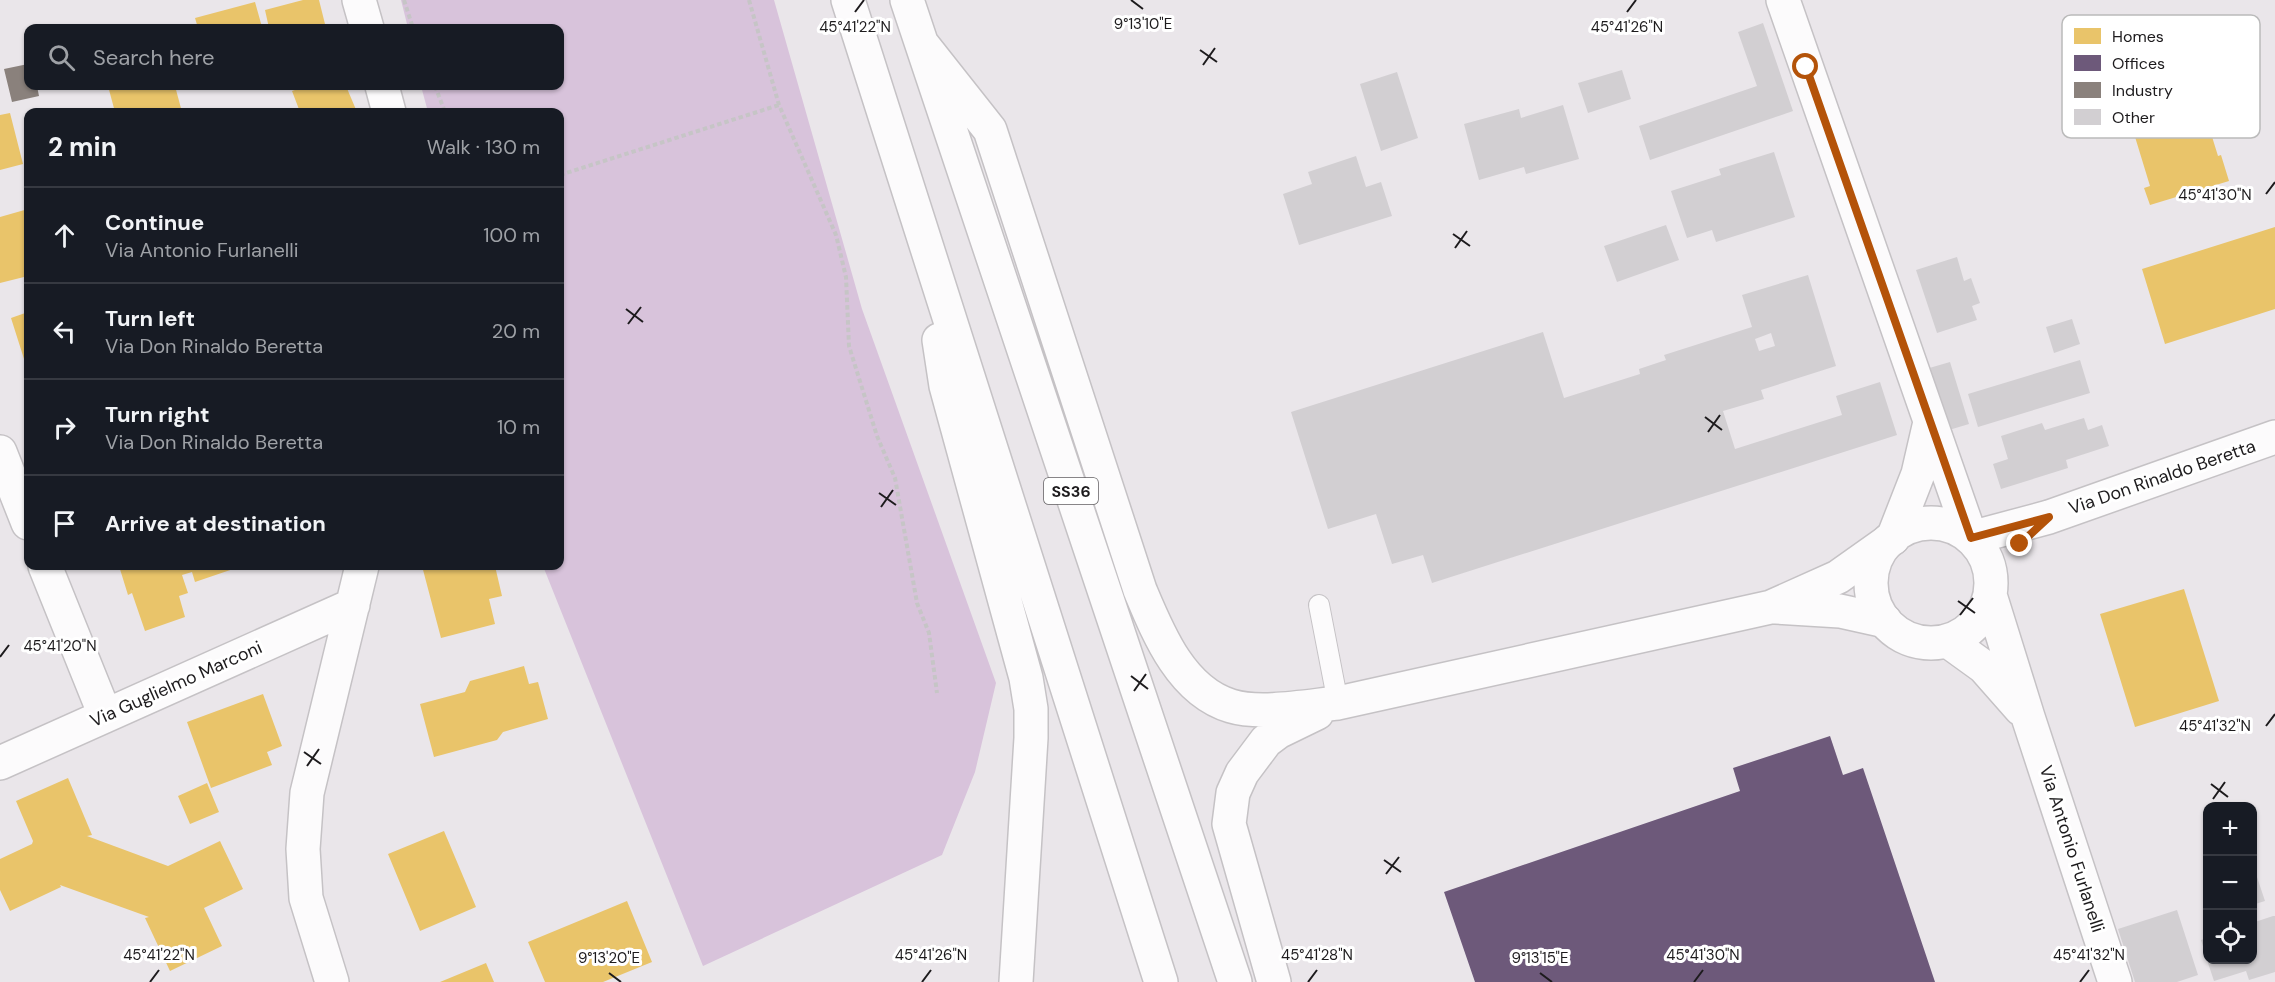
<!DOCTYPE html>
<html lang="en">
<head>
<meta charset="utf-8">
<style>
  :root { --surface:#171b24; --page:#20242c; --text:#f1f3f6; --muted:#9ea1a6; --line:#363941 }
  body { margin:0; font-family:"DM Sans",sans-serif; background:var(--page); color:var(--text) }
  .controls { position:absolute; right:18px; bottom:18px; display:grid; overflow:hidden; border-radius:12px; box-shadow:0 2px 4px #0004 }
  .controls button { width:54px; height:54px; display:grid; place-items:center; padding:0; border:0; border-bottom:2px solid var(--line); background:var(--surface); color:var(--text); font:30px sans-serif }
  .stop { position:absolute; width:18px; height:18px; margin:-14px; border:4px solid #b45309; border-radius:50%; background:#fff }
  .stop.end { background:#b45309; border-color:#fff; box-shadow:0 2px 6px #0008 }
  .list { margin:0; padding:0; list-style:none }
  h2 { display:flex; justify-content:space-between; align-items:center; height:78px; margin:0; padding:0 24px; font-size:26px }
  h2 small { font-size:20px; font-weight:400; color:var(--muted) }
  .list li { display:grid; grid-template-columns:39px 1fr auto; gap:18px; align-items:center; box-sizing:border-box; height:96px; padding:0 24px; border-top:2px solid var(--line) }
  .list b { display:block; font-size:22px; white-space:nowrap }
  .list p { margin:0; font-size:20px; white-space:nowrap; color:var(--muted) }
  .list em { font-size:20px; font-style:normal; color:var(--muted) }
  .icon { flex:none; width:33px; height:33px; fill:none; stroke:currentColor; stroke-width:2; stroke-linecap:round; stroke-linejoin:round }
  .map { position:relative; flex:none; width:2275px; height:982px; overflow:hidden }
  .search { position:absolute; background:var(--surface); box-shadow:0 2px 4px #0004; left:24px; top:24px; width:540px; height:66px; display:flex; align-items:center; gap:15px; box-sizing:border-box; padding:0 21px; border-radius:12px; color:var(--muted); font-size:22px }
  .panel { position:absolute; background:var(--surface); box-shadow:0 2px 4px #0004; left:24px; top:108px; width:540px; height:462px; border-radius:12px }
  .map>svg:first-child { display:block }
  .green { fill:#d8c3db }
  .homes { fill:#e9c46a }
  .offices { fill:#6d597a }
  .industry { fill:#8a817c }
  .building { fill:#d2cfd2; fill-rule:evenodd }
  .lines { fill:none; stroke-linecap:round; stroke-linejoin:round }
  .lane-casing { stroke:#c5c2c5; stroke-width:22 }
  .street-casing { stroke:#c5c2c5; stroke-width:36 }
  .secondary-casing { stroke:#c5c2c5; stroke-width:36 }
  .highway-casing { stroke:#c5c2c5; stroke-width:36 }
  .path { stroke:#c6c5c6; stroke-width:4; stroke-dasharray:4.5 3; stroke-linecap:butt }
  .lane { stroke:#fcfbfc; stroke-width:20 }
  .street { stroke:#fcfbfc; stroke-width:33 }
  .secondary { stroke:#fcfbfc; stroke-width:33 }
  .highway { stroke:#fcfbfc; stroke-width:33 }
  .route { stroke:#b45309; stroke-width:8 }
  .ticks { fill:none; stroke:#1d1b1d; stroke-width:2 }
  .labels { text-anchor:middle; stroke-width:6; stroke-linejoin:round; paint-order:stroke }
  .shield { fill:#fff; stroke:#615f61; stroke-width:1.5 }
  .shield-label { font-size:16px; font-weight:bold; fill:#1d1b1d }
  .street-label { font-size:18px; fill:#1d1b1d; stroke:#fff }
  .key { fill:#fff; stroke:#bbb; stroke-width:1.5 }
  .key-label { font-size:16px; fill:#1d1b1d }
  .ticks-label { font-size:15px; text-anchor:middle; fill:#1d1b1d; stroke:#fff; stroke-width:6; stroke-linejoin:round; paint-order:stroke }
</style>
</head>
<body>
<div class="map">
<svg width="2275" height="982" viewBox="0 0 2275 982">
  <rect width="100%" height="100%" fill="#eae6ea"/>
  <path class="green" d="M401,0H774L862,309L996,683L975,772L942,855L703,966L543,566H560V112H428L421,86H560V28H408Z"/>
  <path class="homes" d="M303,0H319L326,28H269L265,10Z
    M255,2L262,27L198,28L195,18Z
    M108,86H175L182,112H115Z
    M306,86H346L357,112H300L292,91Z
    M2201,86L2209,113L2205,114L2218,156L2221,155L2229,181L2150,205L2144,188L2150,186L2132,127L2127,129L2122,110Z
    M10,113L23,164L0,170V115Z
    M28,209V276L0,283V217Z
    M2275,227V309L2165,344L2142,269Z
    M28,312V357L24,359L11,318Z
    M119,566H242L195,582L192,572L182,575L188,593L179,596L185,617L145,631L132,593L128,595Z
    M422,566H495L502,596L489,599L495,624L441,638Z
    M2184,589L2219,701L2135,727L2100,614Z
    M524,666L529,684L538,682L548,719L503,732L497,740L434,757L420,704L465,692L470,681Z
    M263,694L282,746L267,752L272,765L211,788L187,722Z
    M68,778L92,835L87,836L168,866L220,841L243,889L204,908L222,946L170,971L145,918L149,917L60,885L61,887L10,911L0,890V859L32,844L33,841L16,801Z
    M207,783L219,812L190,824L178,796Z
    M444,831L476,907L420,931L388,854Z
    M627,901L652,962L603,982H545L528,942Z
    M486,963L494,982H440Z"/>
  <path class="offices" d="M1830,736L1843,775L1863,768L1935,982H1475L1444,892L1740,791L1733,768Z"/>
  <path class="industry" d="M28,64V86H37L39,96L12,102L4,69Z"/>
  <path class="building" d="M1763,23L1793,111L1650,160L1639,126L1757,86L1738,32Z
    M1622,70L1631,99L1588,113L1578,83Z
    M1397,72L1418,138L1381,151L1360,84Z
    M1563,105L1579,159L1526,174L1524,167L1479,180L1464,124L1519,109L1521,118Z
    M1774,152L1795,217L1716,242L1712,230L1687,238L1671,191L1721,175L1719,169Z
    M1356,156L1366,187L1381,182L1392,216L1299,245L1283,194L1312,184L1308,172Z
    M1666,225L1679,260L1617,282L1604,246Z
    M1957,257L1964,281L1971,278L1980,303L1972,306L1977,320L1937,333L1916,270Z
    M1808,275L1836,366L1761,390L1764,399L1723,411L1735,449L1842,415L1836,396L1880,382L1897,435L1432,583L1423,555L1392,564L1376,514L1328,529L1291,412L1543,332L1564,398L1640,374L1639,369L1666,360L1664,355L1752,327L1742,295ZM1771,333L1775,346L1759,351L1755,339Z
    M2072,319L2080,344L2054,353L2046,327Z
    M2080,360L2090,393L1978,427L1968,394Z
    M1950,362L1969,424L1939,433L1919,371Z
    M2084,418L2088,430L2102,425L2109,446L2066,460L2068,468L2001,489L1993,464L2008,459L2001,436L2042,423L2045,430Z
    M2255,871L2265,901L2252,905V872Z
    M2177,910L2198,975L2177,982H2135L2118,929Z
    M2273,916H2275V972L2249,980L2246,971L2214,981L2207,960H2252V923Z
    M2208,938V959H2207L2201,940Z"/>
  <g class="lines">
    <defs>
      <path id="lane" d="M1319,605L1338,703"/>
      <path id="street" d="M359,0L367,28
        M382,86L389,112
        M0,452L28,523
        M45,566L105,715
        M0,763L353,605
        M332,982L306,898L303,849L307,793L362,566"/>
      <path id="secondary" d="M1783,0L1971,538L2049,517L2275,437
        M1871 583a60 60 0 1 1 120 0a60 60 0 1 1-120 0Z
        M1893,538L1918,474L1930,422
        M1990,595L2028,717L2115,982
        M1948,641L1984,667L2021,709"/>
      <path id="highway" d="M848,0L1161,982
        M907,0L1235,982
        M922,44L990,130L1140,590C1158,633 1181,691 1231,706C1260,715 1308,706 1338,703L1771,607L1838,577L1893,538
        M939,340L946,386L1026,678L1031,709V738L1016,982
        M1776,607L1840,611L1885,621
        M1274,982L1229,824L1233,793L1242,773L1266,741L1278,732L1317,713"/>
    </defs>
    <use href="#lane" class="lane-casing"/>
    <use href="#street" class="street-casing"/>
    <use href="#secondary" class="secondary-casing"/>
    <use href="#highway" class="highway-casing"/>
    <path class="path" d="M404,0L413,28
      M749,0L779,105L836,235L846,277L849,346L877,436L895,478L917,603L929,633L937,693
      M435,86L445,112
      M560,175L779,105"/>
    <use href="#lane" class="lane"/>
    <use href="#street" class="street"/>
    <use href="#secondary" class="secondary"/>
    <use href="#highway" class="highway"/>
  </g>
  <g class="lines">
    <path class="route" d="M1806,67L1971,538L2049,517L2020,544"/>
  </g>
  <path class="ticks" d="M1131,0L1143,9M855,12L864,0M1627,12L1636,0M1200,50L1217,62M1203,65L1215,48M2266,194L2275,182M1453,234L1470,246M1455,248L1467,231M626,309L643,322M628,324L641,307M1705,417L1722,430M1708,432L1720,415M879,493L896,505M881,507L893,490M1958,601L1975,613M1960,615L1973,598M0,657L9,645M1131,676L1148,689M1134,691L1146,674M2266,726L2275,714M304,752L321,764M307,766L319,749M2211,784L2228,797M2213,799L2225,782M1384,860L1401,872M1386,874L1399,857M609,973L621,982M1540,973L1552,982M150,982L159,970M922,982L931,970M1308,982L1317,970M1694,982L1703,970M2080,982L2089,970"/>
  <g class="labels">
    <rect class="shield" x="1044" y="478" width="54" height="26" rx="4.5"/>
    <g class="shield-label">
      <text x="1071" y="497">SS36</text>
    </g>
    <g class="street-label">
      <text transform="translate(2162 477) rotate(-19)" y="6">Via Don Rinaldo Beretta</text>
      <text transform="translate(176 684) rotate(-24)" y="6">Via Guglielmo Marconi</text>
      <text transform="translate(2072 849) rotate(72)" y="6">Via Antonio Furlanelli</text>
    </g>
  </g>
  <rect x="2062" y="15" width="198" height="123" rx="9" class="key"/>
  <rect x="2074" y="28" width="27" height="16" fill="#e9c46a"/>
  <rect x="2074" y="55" width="27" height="16" fill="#6d597a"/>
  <rect x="2074" y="82" width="27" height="16" fill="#8a817c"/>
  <rect x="2074" y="109" width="27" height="16" fill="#d2cfd2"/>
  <g class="key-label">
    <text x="2112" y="42">Homes</text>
    <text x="2112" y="69">Offices</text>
    <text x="2112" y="96">Industry</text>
    <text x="2112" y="123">Other</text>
  </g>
  <g class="ticks-label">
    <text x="1143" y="29">9°13'10"E</text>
    <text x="1627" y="32">45°41'26"N</text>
    <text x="855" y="32">45°41'22"N</text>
    <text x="2215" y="200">45°41'30"N</text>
    <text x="60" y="651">45°41'20"N</text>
    <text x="2215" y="731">45°41'32"N</text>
    <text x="159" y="960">45°41'22"N</text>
    <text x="931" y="960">45°41'26"N</text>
    <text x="1317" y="960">45°41'28"N</text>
    <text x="1703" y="960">45°41'30"N</text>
    <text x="2089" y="960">45°41'32"N</text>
    <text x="609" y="963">9°13'20"E</text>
    <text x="1540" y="963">9°13'15"E</text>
  </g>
</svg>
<div class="controls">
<button>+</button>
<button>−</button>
<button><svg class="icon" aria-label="locate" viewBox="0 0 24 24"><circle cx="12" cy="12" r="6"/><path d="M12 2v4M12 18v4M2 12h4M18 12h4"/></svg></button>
</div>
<div class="stop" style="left:1806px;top:67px"></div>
<div class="stop end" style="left:2020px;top:544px"></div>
<div class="search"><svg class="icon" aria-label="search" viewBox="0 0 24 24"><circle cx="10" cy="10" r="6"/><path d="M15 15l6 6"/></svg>Search here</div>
<section class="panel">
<h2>2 min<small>Walk · 130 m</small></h2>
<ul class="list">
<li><svg class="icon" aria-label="ahead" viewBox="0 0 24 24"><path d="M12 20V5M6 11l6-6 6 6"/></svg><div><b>Continue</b><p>Via Antonio Furlanelli</p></div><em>100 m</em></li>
<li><svg class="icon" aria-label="left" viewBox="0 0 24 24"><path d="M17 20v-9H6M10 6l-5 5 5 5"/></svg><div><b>Turn left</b><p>Via Don Rinaldo Beretta</p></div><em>20 m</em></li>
<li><svg class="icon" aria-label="right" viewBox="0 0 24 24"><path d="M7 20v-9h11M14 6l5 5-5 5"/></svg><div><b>Turn right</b><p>Via Don Rinaldo Beretta</p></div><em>10 m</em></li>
<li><svg class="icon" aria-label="arrive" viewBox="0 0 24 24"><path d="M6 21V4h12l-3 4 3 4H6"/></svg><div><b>Arrive at destination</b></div></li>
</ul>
</section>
</div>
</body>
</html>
